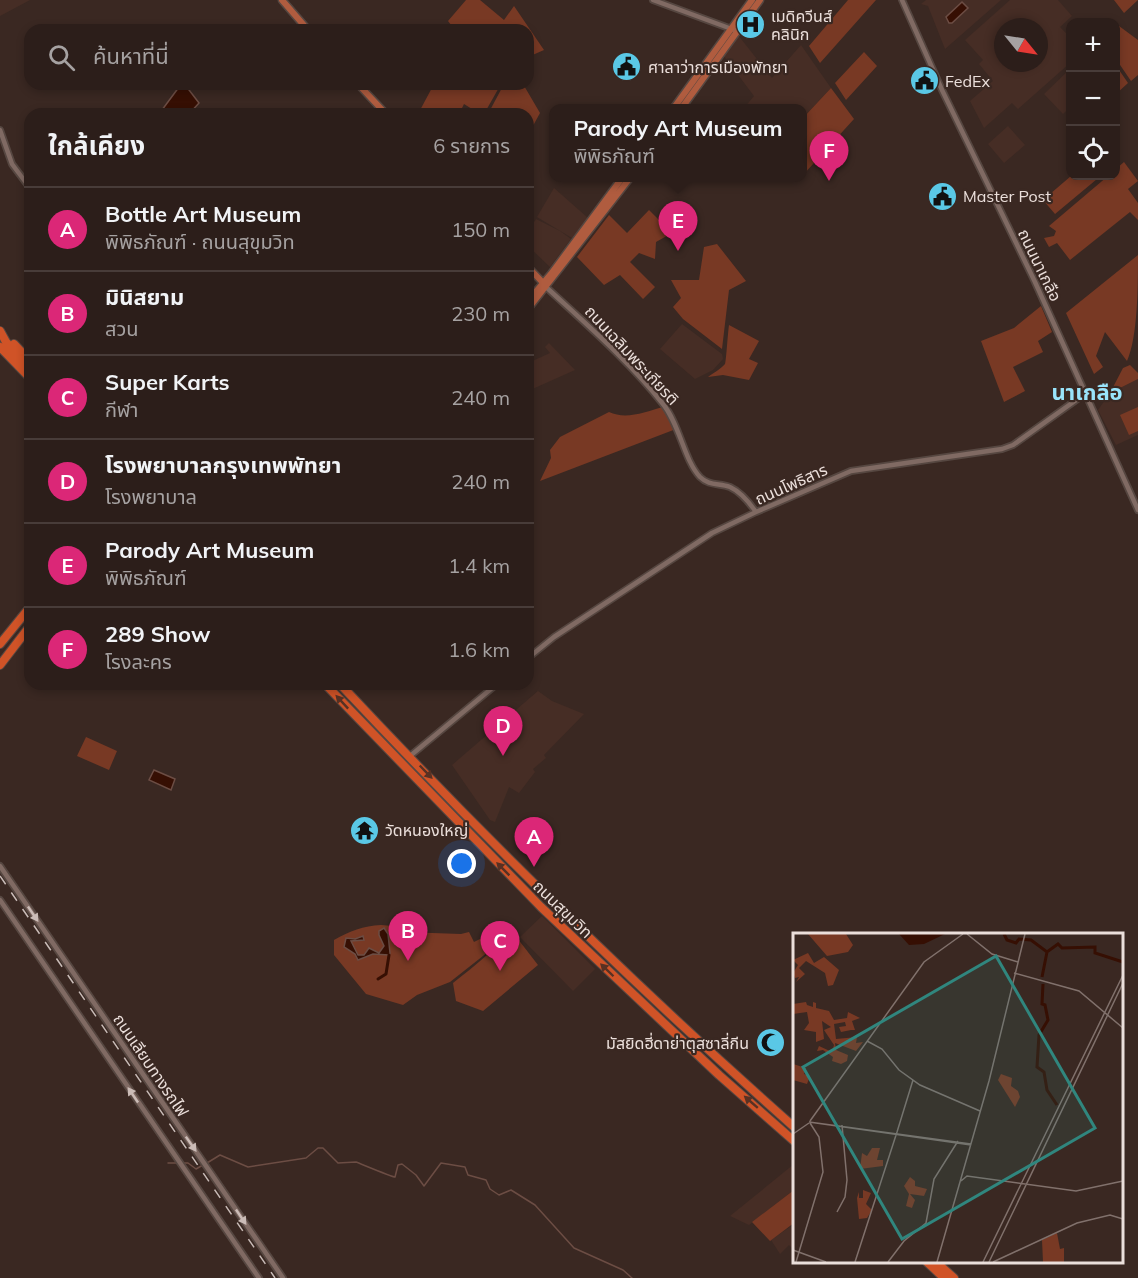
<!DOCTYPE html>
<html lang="th">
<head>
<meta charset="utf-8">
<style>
  :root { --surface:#2c1e1a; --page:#342723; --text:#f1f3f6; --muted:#a6a2a2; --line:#483c39; --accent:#db2777 }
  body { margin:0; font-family:Mulish,"Noto Sans Thai",sans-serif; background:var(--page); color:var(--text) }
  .controls { position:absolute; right:18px; top:18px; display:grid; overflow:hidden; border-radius:12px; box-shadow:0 3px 9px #0003 }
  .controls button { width:54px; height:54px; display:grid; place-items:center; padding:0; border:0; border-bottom:2px solid var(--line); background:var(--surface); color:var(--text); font:30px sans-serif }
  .compass { position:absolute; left:994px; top:18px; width:54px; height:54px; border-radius:50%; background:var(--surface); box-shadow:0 3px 9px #0003; rotate:120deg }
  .you { position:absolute; left:462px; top:864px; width:21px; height:21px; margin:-15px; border:4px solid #fff; border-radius:50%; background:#1a73e8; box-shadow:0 0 0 9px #1a73e833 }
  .badge { display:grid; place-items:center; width:39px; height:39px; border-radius:50%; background:var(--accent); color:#fff; font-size:20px; font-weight:700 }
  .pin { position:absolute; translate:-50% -50px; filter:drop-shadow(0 2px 3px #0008) }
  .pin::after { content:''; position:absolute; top:32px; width:21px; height:18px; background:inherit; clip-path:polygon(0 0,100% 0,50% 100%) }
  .popup { position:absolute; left:549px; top:104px; width:258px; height:78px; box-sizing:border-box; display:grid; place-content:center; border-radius:12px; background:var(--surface); filter:drop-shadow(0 2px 4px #0005); font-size:20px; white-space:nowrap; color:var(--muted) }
  .popup b { font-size:22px; color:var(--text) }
  .popup::after { content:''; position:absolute; left:50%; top:100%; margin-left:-12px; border:12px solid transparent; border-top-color:var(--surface) }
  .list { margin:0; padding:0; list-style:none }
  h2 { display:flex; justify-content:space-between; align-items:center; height:78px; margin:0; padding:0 24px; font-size:26px }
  h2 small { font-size:20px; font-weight:400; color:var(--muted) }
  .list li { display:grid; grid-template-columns:39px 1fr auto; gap:18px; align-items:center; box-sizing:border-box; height:84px; padding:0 24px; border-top:2px solid var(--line) }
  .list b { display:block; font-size:22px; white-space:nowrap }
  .list p { margin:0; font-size:20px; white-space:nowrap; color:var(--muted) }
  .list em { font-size:20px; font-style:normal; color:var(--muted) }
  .icon { flex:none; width:33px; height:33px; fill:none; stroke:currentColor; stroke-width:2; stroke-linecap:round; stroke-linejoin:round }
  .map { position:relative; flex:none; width:1138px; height:1278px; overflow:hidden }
  .search { position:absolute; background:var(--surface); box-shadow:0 3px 9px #0003; left:24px; top:24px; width:510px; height:66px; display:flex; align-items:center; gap:15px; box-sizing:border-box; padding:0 21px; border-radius:18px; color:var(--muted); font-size:22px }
  .panel { position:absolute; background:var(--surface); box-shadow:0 3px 9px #0003; left:24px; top:108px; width:510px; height:582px; border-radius:18px }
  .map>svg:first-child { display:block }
  .built { fill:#462d25; fill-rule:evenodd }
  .green { fill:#783924 }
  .water { fill:#360f03; stroke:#6c4d44; stroke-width:1.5 }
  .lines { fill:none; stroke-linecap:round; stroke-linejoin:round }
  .stream { stroke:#6c4d44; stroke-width:1.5 }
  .canal { stroke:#360f03; stroke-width:3 }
  .minor-casing { stroke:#564741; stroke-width:8 }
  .major-casing { stroke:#564741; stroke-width:9 }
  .highway-casing { stroke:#564741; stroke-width:10 }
  .minor { stroke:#806a63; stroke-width:4.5 }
  .major { stroke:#b05c3f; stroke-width:6 }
  .highway { stroke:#d05327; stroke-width:8 }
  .rail { stroke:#c9bcb8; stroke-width:1.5; stroke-dasharray:10 10; stroke-linecap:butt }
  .oneway { fill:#583123 }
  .oneway2 { fill:#cbbcb7 }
  .labels { text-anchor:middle; stroke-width:4.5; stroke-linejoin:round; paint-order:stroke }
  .poi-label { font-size:16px; fill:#ebdfdb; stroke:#3a2822; text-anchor:start }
  .street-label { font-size:16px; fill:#ebdfdb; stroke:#3a2822 }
  .district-label { font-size:22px; font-weight:bold; fill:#99e4fb; stroke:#3a2822 }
  .inset-river { fill:none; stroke:#360f03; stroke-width:3 }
  .inset-road { fill:none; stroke:#81716c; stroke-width:1.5 }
  .view { fill:#30867e; fill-opacity:0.15; stroke:#30867e; stroke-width:3 }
  .inset-edge { fill:none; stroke:#ebdfdb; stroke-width:3 }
</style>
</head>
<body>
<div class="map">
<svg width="1138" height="1278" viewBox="0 0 1138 1278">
  <rect width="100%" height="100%" fill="#3a2822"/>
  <path class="built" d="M0,0H30L0,16Z
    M926,0H1001L945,49L928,6L921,4Z
    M1010,0H1058L1072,16L1060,27L1070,37V63L1018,109L1012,103L984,128L970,101L993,81L979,64L983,60L965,40ZM1003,27H1039V63H1003Z
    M738,35L772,78L801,45L831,88L803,118L802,109L744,108L754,96L723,55Z
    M1070,69V107L1063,114L1044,94Z
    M1008,126L1025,145L1004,163L988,144Z
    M554,188L588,218L572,238L537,217Z
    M536,219L560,231L571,239L550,267L528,246V232Z
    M682,324L722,354L723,359L713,370L695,379L660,349Z
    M549,343L575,370L528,391V363L550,353L545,347Z
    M1138,379V435L1116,445L1098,410L1110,393Z
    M538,691L552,701L584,714L544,755L546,758L533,769L535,772L519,793L509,787L495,822L490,820L452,765Z
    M542,916L595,969L573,991L520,937Z
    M794,1164V1190L749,1225L730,1216Z
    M794,1224V1250L789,1245L780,1254L771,1240Z"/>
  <path class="green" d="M466,0H480L504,20L514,6L544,50L528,57V30H455L448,21Z
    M848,0H876L820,63L809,46Z
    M1114,0H1138L1124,13Z
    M1119,26L1138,40V75L1131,81L1116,59V29Z
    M864,52L877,66L846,100L835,83Z
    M1117,67L1128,83L1116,94V69Z
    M434,84H501L484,114H480L464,104L459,114H418Z
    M504,84H523L540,113L528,135V114H488Z
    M831,88L854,119L803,175V118Z
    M1124,162L1138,181L1128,189L1138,203V220L1130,212L1070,260L1057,243L1049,247L1044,238L1054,236L1056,231L1049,226L1108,176H1116V169Z
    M1071,176H1095L1097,179L1055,214L1043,200Z
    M649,210L672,233L656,242L655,259L639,253L630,262L655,287L643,299L620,275L604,285L577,257L609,215L627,233Z
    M717,244L746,281L729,290L722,349L683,319L673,307L681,298L671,280H699L704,247Z
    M1138,255C1138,285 1138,337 1127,361L1105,332L1096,356L1103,367L1094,374L1066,313Z
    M1041,306L1052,332L1038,341L1043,352L1013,367L1025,391L1004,402L981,341L1014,328Z
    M729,325L759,341L749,359L758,363L749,380L723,375L708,377C713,373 721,369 725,364C726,363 728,331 729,325Z
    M1130,365L1138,373V379L1110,393L1123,368Z
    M663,407L676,429L540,481L551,458L550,450L560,437L609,412C626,420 645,412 663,407Z
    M1138,407V431L1129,435L1120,415Z
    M86,737L117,751L109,770L77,756Z
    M381,925L393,926L403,932L461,934L469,932L474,942L482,938L488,952L450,982L417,995L403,1005L366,994L334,955V940C350,931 363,926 381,925Z
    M514,934L538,965L483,1011L456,1001L453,983C464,974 476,965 487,955C496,947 502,938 514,934Z
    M794,1190V1223L770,1241L752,1222Z"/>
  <path class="water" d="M962,2L968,8L952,23H949L946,17Z
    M186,86L199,103L189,114H166L162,110L179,87Z
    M154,770L175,779L171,790L149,780Z
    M384,928L388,934L390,953L389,955L373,954L358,960L355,954L344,947L346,938L355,939L363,936L364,940L351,941L358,955H364L369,948L379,953L384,946L379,935V931Z"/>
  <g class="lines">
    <path class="stream" d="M168,1163H179
      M184,1163H188L196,1169L203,1165
      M207,1163L220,1155L248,1167L306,1158L318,1148H323L338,1163L356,1162C359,1163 392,1177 395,1177L398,1165L402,1164L416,1175L424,1186L441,1163L465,1167L468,1175L486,1180L490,1189L499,1195L511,1190L535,1205L574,1248L623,1270L632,1278"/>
    <path class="canal" d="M378,979L386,974L389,955"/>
    <defs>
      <path id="minor" d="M653,0L737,31
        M902,0L942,90L1035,282L1138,510
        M0,130L12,164L30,188
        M546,287C586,324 629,361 663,404C680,425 684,460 700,477C709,486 719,483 730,487C741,492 749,502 756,512
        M528,658L554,637L712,533L756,512L851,471L1002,449L1013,445L1086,393
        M410,756L497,684
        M0,866L283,1278
        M0,900L259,1278"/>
      <path id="major" d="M282,0L308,30
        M358,84L386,114
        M673,109L752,0
        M681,109L760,0
        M528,267L546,286
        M528,301L551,274L622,178
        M528,309L630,178"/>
      <path id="highway" d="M0,331L6,342L30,369
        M14,344L30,361
        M0,347L30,378
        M0,644L30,607
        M0,665L30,626
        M325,684L541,907L719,1075L794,1141
        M340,684C485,839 636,987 794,1127
        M927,1262L944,1278
        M936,1262L954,1278"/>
    </defs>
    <use href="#minor" class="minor-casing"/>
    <use href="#major" class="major-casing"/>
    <use href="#highway" class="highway-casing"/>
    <use href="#minor" class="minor"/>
    <use href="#major" class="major"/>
    <use href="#highway" class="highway"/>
    <path class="rail" d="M0,876L275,1278"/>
  </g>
  <defs><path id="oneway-solid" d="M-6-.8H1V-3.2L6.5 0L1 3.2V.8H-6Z" transform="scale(1.5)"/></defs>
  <g class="oneway">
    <use href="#oneway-solid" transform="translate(342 702) rotate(-133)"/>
    <use href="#oneway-solid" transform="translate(426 772) rotate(46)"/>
    <use href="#oneway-solid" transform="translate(503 869) rotate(-135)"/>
    <use href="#oneway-solid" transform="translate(607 970) rotate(-136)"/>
    <use href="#oneway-solid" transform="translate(751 1102) rotate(-139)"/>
  </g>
  <g class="oneway2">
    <use href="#oneway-solid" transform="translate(33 914) rotate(56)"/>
    <use href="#oneway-solid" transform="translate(133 1095) rotate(-124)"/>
    <use href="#oneway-solid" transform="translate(191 1144) rotate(55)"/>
    <use href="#oneway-solid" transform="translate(241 1217) rotate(56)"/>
  </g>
  <defs>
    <symbol id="hospital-disc" viewBox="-11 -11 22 22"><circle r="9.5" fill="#5ac8e6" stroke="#3a2822"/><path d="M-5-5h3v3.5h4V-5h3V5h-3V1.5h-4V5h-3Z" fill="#111"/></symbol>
    <symbol id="civic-disc" viewBox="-11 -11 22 22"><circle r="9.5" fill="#5ac8e6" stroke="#3a2822"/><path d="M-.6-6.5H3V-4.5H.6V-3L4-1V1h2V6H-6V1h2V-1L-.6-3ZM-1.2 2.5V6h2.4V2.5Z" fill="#111"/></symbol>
    <symbol id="temple-disc" viewBox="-11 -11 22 22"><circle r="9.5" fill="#5ac8e6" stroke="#3a2822"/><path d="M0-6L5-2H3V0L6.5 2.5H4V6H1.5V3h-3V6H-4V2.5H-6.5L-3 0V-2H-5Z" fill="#111"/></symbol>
    <symbol id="mosque-disc" viewBox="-11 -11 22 22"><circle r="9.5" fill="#5ac8e6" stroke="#3a2822"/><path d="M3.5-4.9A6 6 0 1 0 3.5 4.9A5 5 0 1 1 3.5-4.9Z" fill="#111"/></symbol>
  </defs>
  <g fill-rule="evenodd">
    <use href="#hospital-disc" x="734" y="8" width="33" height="33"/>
    <use href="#civic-disc" x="610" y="50" width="33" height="33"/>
    <use href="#civic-disc" x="908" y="64" width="33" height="33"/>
    <use href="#civic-disc" x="926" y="180" width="33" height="33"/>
    <use href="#temple-disc" x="348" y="814" width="33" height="33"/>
    <use href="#mosque-disc" x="754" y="1026" width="33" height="33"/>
  </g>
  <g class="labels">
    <g class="poi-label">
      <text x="771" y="22">เมดิควีนส์<tspan x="771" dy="18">คลินิก</tspan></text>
      <text x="648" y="73">ศาลาว่าการเมืองพัทยา</text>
      <text x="945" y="87">FedEx</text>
      <text x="963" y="202">Master Post</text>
      <text x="385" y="836">วัดหนองใหญ่</text>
      <text x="749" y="1049" text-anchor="end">มัสยิดฮี่ดาย่าตุสซาลี่กีน</text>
    </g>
    <g class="street-label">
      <text transform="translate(1040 265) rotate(64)" y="6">ถนนนาเกลือ</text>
      <text transform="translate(632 355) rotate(47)" y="6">ถนนเฉลิมพระเกียรติ</text>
      <text transform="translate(791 484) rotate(-24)" y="6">ถนนโพธิสาร</text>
      <text transform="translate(563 909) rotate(44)" y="6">ถนนสุขุมวิท</text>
      <text transform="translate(151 1065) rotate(56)" y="6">ถนนเลียบทางรถไฟ</text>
    </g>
    <g class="district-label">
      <text x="1087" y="400">นาเกลือ</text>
    </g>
  </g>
  <g transform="translate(793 933)">
    <rect width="330" height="330" fill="#3a2822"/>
    <path d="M15,1H53L60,12L55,19L34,23ZM15,20L21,30L31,24L46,37L40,52L35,53L32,40L13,28L6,35L12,41L3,49L6,44L2,45L0,40L5,32L0,27ZM13,69L14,72L20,74V69L23,70V75L36,78L41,87L54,85L55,79L67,85L59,88L62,97H58L48,99L46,94L53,93L52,89L41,91L43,106L64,104L63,110L70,109L63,118L42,110L43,117L55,122L54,128L48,131L39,128L40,124L30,117L24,118L26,113L39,119L41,112L31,97L38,94L29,88L31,106L23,109V99L11,97L16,90L14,79L0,81V71ZM0,131L13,135L11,141L17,143L14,151L0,147ZM208,141L219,145L218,153L225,158L227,164L222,174L205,147ZM79,215H87L84,227H90V233L67,236L69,220L74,223ZM117,244L122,248V253L134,256L131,263L117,261L122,267L119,275L113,273L116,261L111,253ZM70,257L78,260L73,271L79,277L74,285L66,286L64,265L66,259V265H70ZM264,300L267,316L271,315V329H250L249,307Z" fill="#783924"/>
    <path d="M106,1H152L131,11L116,12Z" fill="#360f03"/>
    <path class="inset-river" d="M211,1L214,7L223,10L226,6L238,7L254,19L265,11L269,15L302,14V20L330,29M249,44L254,19M250,51L249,71L252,72L255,87L246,102L244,134L251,139L254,157L264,172"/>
    <path class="inset-road" d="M174,1L199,21L225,29M221,40L286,58L330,95M74,108L89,116L106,137L127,152L187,178M17,188L131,29L170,1M104,199L120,147M0,201L16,190M178,212L16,189L178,211M168,248L174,243L283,258L330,248M44,279L52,264L54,247L49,192M0,317L33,329M3,329L30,239L26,204L17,190M62,329L104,199M95,329L111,308L133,290L141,246L165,208M144,329L196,148L232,1M190,329L330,42M196,329L330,50M200,329L284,290L317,282L330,286"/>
    <path class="view" d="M203,23L302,195L109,306L10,134Z"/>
    <rect width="330" height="330" class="inset-edge"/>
  </g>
</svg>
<div class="controls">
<button>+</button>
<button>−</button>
<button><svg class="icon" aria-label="locate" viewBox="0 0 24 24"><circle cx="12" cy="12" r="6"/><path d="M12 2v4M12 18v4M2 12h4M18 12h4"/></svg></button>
</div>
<svg class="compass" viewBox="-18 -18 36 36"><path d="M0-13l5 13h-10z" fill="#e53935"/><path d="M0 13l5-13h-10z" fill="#a6a2a2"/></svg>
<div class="you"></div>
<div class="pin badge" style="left:534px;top:867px">A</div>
<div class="pin badge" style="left:408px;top:961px">B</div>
<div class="pin badge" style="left:500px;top:971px">C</div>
<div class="pin badge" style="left:503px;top:756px">D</div>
<div class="pin badge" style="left:678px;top:251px">E</div>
<div class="popup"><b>Parody Art Museum</b>พิพิธภัณฑ์</div>
<div class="pin badge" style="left:829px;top:181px">F</div>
<div class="search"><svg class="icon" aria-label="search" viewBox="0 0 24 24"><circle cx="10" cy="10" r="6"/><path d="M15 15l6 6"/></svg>ค้นหาที่นี่</div>
<section class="panel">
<h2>ใกล้เคียง<small>6 รายการ</small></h2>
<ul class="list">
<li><span class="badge">A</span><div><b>Bottle Art Museum</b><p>พิพิธภัณฑ์ · ถนนสุขุมวิท</p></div><em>150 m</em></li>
<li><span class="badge">B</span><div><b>มินิสยาม</b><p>สวน</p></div><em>230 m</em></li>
<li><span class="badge">C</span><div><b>Super Karts</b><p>กีฬา</p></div><em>240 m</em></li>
<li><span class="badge">D</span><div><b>โรงพยาบาลกรุงเทพพัทยา</b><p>โรงพยาบาล</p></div><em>240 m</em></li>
<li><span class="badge">E</span><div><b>Parody Art Museum</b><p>พิพิธภัณฑ์</p></div><em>1.4 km</em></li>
<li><span class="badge">F</span><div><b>289 Show</b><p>โรงละคร</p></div><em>1.6 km</em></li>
</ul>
</section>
</div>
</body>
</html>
